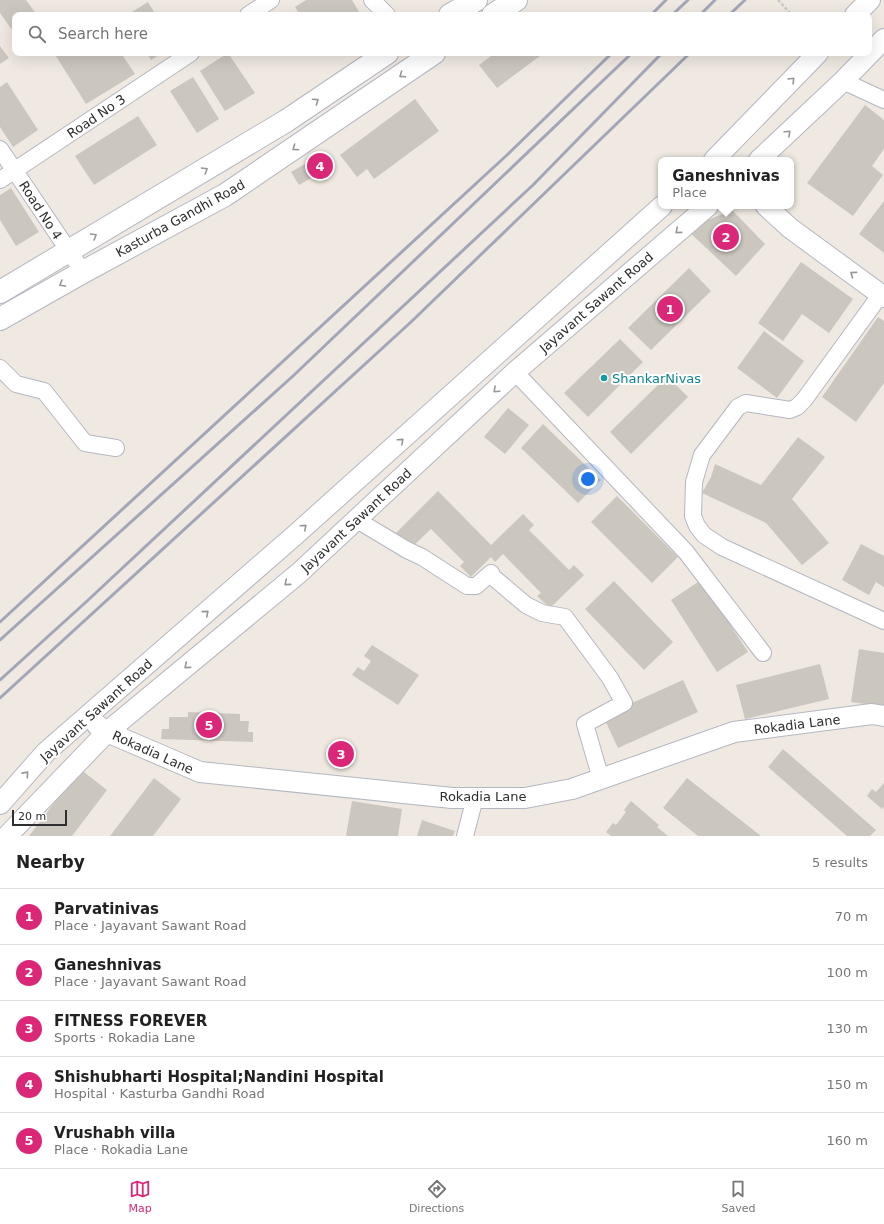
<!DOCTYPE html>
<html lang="en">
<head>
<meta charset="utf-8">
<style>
	:root { --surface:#fff; --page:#f6f6f6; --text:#222; --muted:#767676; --line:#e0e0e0; --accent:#db2777 }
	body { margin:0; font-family:"DejaVu Sans",sans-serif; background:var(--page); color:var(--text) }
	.scale { position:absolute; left:12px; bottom:10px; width:55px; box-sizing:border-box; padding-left:4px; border:2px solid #2e2e2e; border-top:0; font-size:11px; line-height:14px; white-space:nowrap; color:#2e2e2e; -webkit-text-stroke:3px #fff; paint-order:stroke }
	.you { position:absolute; left:588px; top:479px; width:14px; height:14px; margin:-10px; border:3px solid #fff; border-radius:50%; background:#1a73e8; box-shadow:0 0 0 6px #1a73e833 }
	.badge { display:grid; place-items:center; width:26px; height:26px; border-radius:50%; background:var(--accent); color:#fff; font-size:13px; font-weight:700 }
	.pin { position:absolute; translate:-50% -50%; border:2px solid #fff; box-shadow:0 1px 4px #0006 }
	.popup { position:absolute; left:658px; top:157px; width:136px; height:52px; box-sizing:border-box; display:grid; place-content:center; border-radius:8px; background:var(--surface); filter:drop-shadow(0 1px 3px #0005); font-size:13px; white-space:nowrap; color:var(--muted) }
	.popup b { font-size:15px; color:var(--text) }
	.popup::after { content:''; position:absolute; left:50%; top:100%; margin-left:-8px; border:8px solid transparent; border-top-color:var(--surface) }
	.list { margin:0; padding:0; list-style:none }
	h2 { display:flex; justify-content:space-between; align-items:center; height:52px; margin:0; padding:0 16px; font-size:17px }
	h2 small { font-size:13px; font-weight:400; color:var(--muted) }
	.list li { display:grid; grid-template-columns:26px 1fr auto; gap:12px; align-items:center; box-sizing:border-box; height:56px; padding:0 16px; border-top:1px solid var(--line) }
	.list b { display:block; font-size:15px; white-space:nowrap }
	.list p { margin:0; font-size:13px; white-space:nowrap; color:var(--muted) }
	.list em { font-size:13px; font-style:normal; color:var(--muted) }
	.icon { flex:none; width:22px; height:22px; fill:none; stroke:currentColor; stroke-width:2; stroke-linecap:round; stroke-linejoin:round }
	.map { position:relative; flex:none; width:884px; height:836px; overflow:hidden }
	.search { position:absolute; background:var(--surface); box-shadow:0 4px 16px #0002; left:12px; right:12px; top:12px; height:44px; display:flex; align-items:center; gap:10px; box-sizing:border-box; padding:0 14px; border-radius:8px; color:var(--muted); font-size:15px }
	.sheet { height:332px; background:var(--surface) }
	nav { display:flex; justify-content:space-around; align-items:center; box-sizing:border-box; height:56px; border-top:1px solid var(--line); background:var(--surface); font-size:11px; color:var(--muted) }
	nav a { display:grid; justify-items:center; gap:2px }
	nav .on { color:var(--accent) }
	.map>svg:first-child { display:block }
	.building { fill:#cbc7bf }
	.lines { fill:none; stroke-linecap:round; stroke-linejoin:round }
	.minor-casing { stroke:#b4b7c1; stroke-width:18 }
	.tertiary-casing { stroke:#b4b7c1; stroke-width:22 }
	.secondary-casing { stroke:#b4b7c1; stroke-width:24 }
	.path { stroke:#c9c9c9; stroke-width:2.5; stroke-dasharray:3 2; stroke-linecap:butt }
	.minor { stroke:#fff; stroke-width:16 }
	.tertiary { stroke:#fff; stroke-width:20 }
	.secondary { stroke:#fff; stroke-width:22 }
	.rail { stroke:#a3a6b8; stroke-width:3 }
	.oneway { stroke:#969696 }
	.culture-dot { fill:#0f9aa8; stroke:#fff; stroke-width:1.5 }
	.labels { text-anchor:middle; stroke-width:4; stroke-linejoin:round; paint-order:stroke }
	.street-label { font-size:13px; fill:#2e2e2e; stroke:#fff }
	.culture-label { font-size:13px; fill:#0d838f; stroke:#fff; text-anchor:start }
</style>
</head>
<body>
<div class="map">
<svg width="884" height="836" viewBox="0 0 884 836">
	<rect width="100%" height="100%" fill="#efe9e1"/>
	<path class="building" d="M0 0H26L37 15H15V34L0 13Z
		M306 0H352L361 15H300L295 7Z
		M148 2 156 15H127Z
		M0 46 9 58 0 64Z
		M54 53H121L135 74 86 104Z
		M147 53H162L151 60Z
		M228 53 255 93 225 111 200 71Z
		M495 53H544L497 88 479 65Z
		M193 77 219 119 197 133 170 91Z
		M7 82 38 130 13 147 0 127V87Z
		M415 99 439 131 374 179 367 169 357 177 340 155Z
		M865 105 884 120V149L872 166 883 175 853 216 807 183Z
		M138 116 157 145 94 185 75 156Z
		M326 152 334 165 299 185 291 172Z
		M11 188 39 232 16 246 0 220V195Z
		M884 201V253L859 234Z
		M732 210 765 244 736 276 686 229Z
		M801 262 853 299 829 333 802 314 783 341 758 323Z
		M689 268 711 291 651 350 628 328Z
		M878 317 884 321V383L856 422 822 397Z
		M764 331 804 361 777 398 737 368Z
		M620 339 643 362 588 417 564 393Z
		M667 376 688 397 631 454 610 432Z
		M508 408 529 425 505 454 484 437Z
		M543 424 601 480 578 503 521 448Z
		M798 437 825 457 792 499 829 543 802 565 766 523 702 493 711 477 715 464 761 485Z
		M438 491 491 545 523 514 534 525 529 530 569 570 574 565 584 575 550 608 537 596 541 593 503 554 495 562 491 557 471 577 460 566 464 562 431 529 410 549 395 534Z
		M617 496 678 557 652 583 591 522Z
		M861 544 884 556V587L876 582 869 595 842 580Z
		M701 580 748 652 717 672 671 600Z
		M614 581 673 642 644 670 585 609Z
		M372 645 419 675 398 705 352 675 358 667 364 671 371 661 364 656Z
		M859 649 884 653V707L851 702Z
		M820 664 829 699 745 719 736 685Z
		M683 680 698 712 618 748 603 716Z
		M188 712 240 714V721H249L248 732H253V742L161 739 162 729H169V717H188Z
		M783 749 876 830 870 836H847L768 767Z
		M80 769 107 790 72 836H29Z
		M154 778 181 799 153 836H110Z
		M687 778 761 836H698L663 808Z
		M884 783V807L882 809 867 796 872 789 876 792Z
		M352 801 402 809 398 836H346Z
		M631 801 659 825 657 827 668 836H611L606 832 613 823 616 825 626 812 624 810Z
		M422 820 455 831 453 836H417Z"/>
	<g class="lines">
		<defs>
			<path id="minor" d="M372 0 387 15
				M248 15 271 0
				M843 81 884 100
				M0 149 83 272
				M0 180 191 53
				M881 294 804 400 797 407 790 410 746 403 738 407 702 455 694 482 693 516 697 526 704 535 722 547 884 621
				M0 368 16 384 44 391 85 443 116 448
				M515 372 686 552 763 653
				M357 520 407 550 422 557 467 586H476L491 573 493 577 526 605 542 613 565 617 610 678 624 703 585 724 601 779
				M465 836 475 798"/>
			<path id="tertiary" d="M855 15 870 0
				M714 160 818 53
				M759 160 843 81 884 39
				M766 206 790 228 884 297
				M97 725 107 732 200 772 452 798H525L572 789 734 732 872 714 884 716
				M0 804 46 752 294 536 662 206
				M7 836 107 732 299 573 515 372 708 206"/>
			<path id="secondary" d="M450 15 476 0
				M493 15 516 0
				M0 292 286 121 387 53
				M0 319 83 272 225 195 434 53"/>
		</defs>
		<use href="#minor" class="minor-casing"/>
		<use href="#tertiary" class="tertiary-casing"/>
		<use href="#secondary" class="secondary-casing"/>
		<path class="path" d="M778 0 792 15"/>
		<use href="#minor" class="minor"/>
		<use href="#tertiary" class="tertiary"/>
		<use href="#secondary" class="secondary"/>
		<path class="rail" d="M651 15 666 0
			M672 15 688 0
			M700 15 715 0
			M729 15 745 0
			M0 622 507 155 612 53
			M0 640 293 376 632 53
			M0 680 86 602 533 185 662 53
			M0 698 411 322 690 53"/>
	</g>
	<defs><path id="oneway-chevron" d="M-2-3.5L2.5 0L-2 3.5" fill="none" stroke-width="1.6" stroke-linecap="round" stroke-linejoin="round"/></defs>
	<g class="oneway">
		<use href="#oneway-chevron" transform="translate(402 75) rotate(146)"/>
		<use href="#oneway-chevron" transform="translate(792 80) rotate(-46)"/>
		<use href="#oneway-chevron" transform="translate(316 101) rotate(-34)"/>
		<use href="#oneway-chevron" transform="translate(788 133) rotate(-43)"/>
		<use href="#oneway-chevron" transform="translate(295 148) rotate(146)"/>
		<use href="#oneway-chevron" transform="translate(205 170) rotate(-31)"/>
		<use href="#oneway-chevron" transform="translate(678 231) rotate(139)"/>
		<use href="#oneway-chevron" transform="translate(94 236) rotate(-31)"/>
		<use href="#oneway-chevron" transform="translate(853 274) rotate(-144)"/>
		<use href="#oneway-chevron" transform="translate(62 284) rotate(150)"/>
		<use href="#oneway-chevron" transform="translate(496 390) rotate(137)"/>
		<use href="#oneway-chevron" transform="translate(401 441) rotate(-42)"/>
		<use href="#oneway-chevron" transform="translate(304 527) rotate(-42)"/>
		<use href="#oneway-chevron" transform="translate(287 583) rotate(140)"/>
		<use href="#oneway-chevron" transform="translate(206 613) rotate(-41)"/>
		<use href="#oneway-chevron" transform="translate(187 666) rotate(140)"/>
		<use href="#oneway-chevron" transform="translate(26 774) rotate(-48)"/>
	</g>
	<circle class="culture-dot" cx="604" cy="378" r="4"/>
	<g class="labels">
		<g class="street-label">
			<text transform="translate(96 116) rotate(-34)" y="5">Road No 3</text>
			<text transform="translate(41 210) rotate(57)" y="5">Road No 4</text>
			<text transform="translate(180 218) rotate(-29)" y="5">Kasturba Gandhi Road</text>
			<text transform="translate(596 302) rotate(-41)" y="5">Jayavant Sawant Road</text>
			<text transform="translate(356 520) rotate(-43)" y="5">Jayavant Sawant Road</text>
			<text transform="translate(96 710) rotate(-42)" y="5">Jayavant Sawant Road</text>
			<text transform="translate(797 724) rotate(-7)" y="5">Rokadia Lane</text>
			<text transform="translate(153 752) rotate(24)" y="5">Rokadia Lane</text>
			<text x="483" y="801">Rokadia Lane</text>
		</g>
		<g class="culture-label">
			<text x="612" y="383">ShankarNivas</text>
		</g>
	</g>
</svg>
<div class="scale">20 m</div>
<div class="you"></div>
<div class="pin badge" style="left:670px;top:309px">1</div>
<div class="pin badge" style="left:726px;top:237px">2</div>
<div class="popup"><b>Ganeshnivas</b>Place</div>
<div class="pin badge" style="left:341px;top:754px">3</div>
<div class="pin badge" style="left:320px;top:166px">4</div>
<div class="pin badge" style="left:209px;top:725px">5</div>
<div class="search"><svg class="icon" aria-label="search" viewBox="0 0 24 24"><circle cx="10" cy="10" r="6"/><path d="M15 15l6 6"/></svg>Search here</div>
</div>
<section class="sheet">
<h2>Nearby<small>5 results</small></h2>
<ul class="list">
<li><span class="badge">1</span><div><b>Parvatinivas</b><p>Place · Jayavant Sawant Road</p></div><em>70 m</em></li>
<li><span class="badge">2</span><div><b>Ganeshnivas</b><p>Place · Jayavant Sawant Road</p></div><em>100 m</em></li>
<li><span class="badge">3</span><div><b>FITNESS FOREVER</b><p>Sports · Rokadia Lane</p></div><em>130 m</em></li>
<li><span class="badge">4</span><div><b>Shishubharti Hospital;Nandini Hospital</b><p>Hospital · Kasturba Gandhi Road</p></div><em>150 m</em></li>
<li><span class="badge">5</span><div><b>Vrushabh villa</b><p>Place · Rokadia Lane</p></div><em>160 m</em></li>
</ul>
</section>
<nav>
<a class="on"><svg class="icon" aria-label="map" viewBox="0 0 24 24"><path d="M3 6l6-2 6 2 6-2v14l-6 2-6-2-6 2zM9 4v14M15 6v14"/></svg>Map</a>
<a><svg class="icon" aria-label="directions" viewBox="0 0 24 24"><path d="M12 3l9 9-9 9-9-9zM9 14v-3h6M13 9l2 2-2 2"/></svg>Directions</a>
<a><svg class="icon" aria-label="saved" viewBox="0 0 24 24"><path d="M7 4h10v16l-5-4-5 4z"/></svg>Saved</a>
</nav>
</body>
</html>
